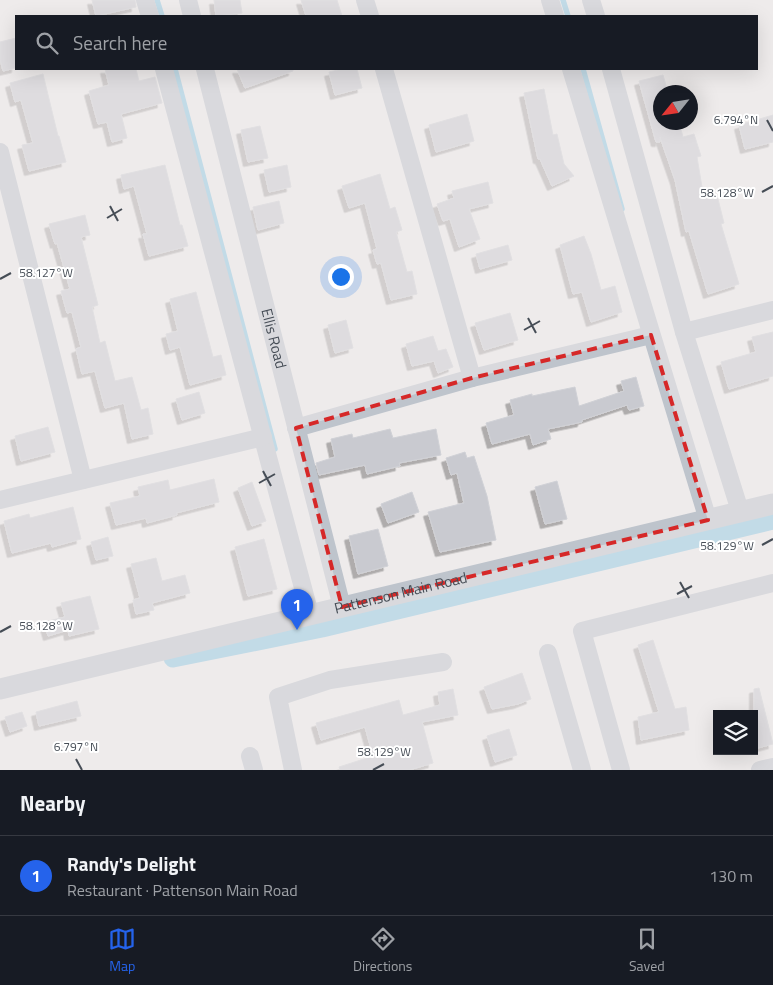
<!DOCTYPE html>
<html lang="en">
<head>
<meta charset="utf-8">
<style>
	:root { --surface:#171b24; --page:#242831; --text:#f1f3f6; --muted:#9ea1a6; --line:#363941; --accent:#2563eb }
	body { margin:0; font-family:"Titillium Web",sans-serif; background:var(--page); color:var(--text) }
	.controls { position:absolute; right:15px; bottom:15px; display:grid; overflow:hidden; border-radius:0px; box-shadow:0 5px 20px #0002 }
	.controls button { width:45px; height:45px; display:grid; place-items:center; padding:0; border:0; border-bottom:1px solid var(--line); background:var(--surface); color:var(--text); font:25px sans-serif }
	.compass { position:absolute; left:653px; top:85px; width:45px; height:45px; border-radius:50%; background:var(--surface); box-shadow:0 5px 20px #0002; rotate:240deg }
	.you { position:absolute; left:340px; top:276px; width:18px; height:18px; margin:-12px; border:4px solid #fff; border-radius:50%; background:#1a73e8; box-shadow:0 0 0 8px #1a73e833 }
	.badge { display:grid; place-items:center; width:32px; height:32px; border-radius:50%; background:var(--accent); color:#fff; font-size:16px; font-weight:700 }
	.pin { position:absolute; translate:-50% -41px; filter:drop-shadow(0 1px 2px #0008) }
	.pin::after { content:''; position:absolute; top:26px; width:18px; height:15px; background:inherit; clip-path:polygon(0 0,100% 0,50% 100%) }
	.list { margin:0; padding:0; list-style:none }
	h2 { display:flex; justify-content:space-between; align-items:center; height:65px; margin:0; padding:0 20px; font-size:21px }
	h2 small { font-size:16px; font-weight:400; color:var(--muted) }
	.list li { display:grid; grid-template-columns:32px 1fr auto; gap:15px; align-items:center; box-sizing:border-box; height:80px; padding:0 20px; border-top:1px solid var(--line) }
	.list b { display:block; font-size:19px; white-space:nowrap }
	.list p { margin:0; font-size:16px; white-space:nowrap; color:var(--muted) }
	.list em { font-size:16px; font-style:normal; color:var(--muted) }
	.icon { flex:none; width:28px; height:28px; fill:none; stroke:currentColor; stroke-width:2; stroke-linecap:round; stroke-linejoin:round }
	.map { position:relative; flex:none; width:773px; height:770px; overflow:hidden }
	.search { position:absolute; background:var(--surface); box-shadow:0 5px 20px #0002; left:15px; right:15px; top:15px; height:55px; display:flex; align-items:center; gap:12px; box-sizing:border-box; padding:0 18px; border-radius:0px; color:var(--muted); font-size:19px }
	.sheet { height:145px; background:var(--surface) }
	nav { display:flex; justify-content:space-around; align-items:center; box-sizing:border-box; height:70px; border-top:1px solid var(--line); background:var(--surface); font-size:14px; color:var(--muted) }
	nav a { display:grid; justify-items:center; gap:2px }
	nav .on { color:var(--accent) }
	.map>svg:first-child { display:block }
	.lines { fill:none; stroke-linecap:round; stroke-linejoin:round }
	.stream { stroke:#8dc7e2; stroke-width:5.5 }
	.canal { stroke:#8dc7e2; stroke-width:19 }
	.building { fill:#c9cad0; stroke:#d0d1d6; filter:url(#shadow) }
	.minor { stroke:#bec4cc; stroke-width:18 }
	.tertiary { stroke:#bec4cc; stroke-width:21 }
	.marked { fill:none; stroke:#d62828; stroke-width:4; stroke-dasharray:10 6; stroke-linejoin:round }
	.ticks { fill:none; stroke:#464d56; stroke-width:2 }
	.labels { text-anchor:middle; stroke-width:4; stroke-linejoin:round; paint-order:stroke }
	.street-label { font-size:15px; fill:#464d56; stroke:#fff }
	.ticks-label { font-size:12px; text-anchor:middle; fill:#464d56; stroke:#fff; stroke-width:4; stroke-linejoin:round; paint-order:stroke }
</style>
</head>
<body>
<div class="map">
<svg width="773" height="770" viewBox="0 0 773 770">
	<defs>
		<filter id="shadow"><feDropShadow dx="-4.5" dy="4.5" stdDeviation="0" flood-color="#0004"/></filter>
	</defs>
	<rect width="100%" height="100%" fill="#eeebeb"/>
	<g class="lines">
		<path class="stream" d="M157 0 162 16
			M563 0 568 16
			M175 69 275 449
			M583 69 622 209
			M712 523 715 534
			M319 617 322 628"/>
		<path class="canal" d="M173 658 322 628 773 520"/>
	</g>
	<path class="building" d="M92 0H135L136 7 96 16Z
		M214 0H240L242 13 216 16Z
		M301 0H337L342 16H306Z
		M16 38V68L3 71 0 59V42Z
		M105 69H136L139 81 155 77 162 103 121 114 127 138 112 142 107 122 98 124 89 91 109 85Z
		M237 69H293V71L245 88Z
		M342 69H357L362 88 335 95 329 72Z
		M43 74 58 136H59L66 162 29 171 22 145 33 143 21 100 15 102 10 83Z
		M663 75 668 92H660V122H679L683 137 694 134 701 156 697 157 704 199 717 195 724 223 721 224 739 284 708 294 689 231 686 232 675 180 660 137V142H656L639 81Z
		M544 89 553 135 557 134 564 164 574 176 552 186 540 159H538L524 93Z
		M467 114 474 141 436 152 429 125Z
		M773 115V142L745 149 739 125Z
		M260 126 268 158 248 162 241 130Z
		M165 165 180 225H182L188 246 149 256 143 234H147L134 186 124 189 121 175Z
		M287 165 291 187 269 192 264 170Z
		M380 174 390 209 395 207 402 230 396 232 407 272 412 271 417 294 391 300 381 263 377 264 373 250 377 249 365 203 349 208 342 186Z
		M488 182 493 203 469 209 480 239 459 247 450 219 443 221 437 204 454 198 452 191Z
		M279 201 284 223 258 230 253 207Z
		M85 215 90 235 81 237 98 305 92 307 100 343 105 341 115 381 132 377 141 410 148 408 153 434 132 439 124 403 105 408 95 371 82 374 76 349 81 347 72 312 67 313 61 291 70 289 57 243 55 244 49 224Z
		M584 236 591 254 601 290 615 286 622 312 591 322 582 292 573 294 560 245Z
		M508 245 512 260 480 269 476 254Z
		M196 292 213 357 221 355 226 375 190 385 180 347 170 350 166 334 178 331 170 299Z
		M510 313 518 340 484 350 475 323Z
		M346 320 353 348 335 353 328 325Z
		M773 332V376L729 389 721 362 756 352 752 337Z
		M433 336 438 351 446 349 453 367 438 373 434 361 412 366 406 344Z
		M636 377 644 406 629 410 627 405 582 420V422L548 429 551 439 533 445 530 434 492 444 486 423 514 415 510 400 532 394V396L575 387 579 406 624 391 621 381Z
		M199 392 205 413 182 420 176 399Z
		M48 427 55 452 21 461 15 436Z
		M390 429 393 438 436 429 441 455 399 463 400 466 367 474 365 465 319 475 316 463 335 457 331 439 352 434 353 438Z
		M465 452 467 458 474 456 487 496 496 540 440 552 428 512 464 503 457 473 451 475 446 458Z
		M214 479 219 502 176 513 177 515 147 523 146 518 116 525 110 503 140 496 138 487 168 480 170 490Z
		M557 481 567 519 545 524 535 487Z
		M252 482 266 521 252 526 238 488Z
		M412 492 419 512 388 523 381 504Z
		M73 507 81 539 52 547 51 543 12 553 4 521 29 514 30 518Z
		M378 529 388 566 358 574 349 536Z
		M108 537 113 556 96 560 91 542Z
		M264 539 277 589 248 596 235 547Z
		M156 558 162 581 185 575 190 593 152 603 154 610 136 614 133 600 140 598 131 564Z
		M90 596 99 629 69 636 68 630 48 636 44 622 65 617 61 603Z
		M653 640 675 709 686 707 689 730 641 740 638 717 659 712 638 645Z
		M522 673 531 699 518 704 492 709 484 687Z
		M759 688 773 744 754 749V689Z
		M453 689 458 715 422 722 433 763 409 770H340L339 767 373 756 365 727 321 740 316 723 399 700 403 715 440 705 438 692Z
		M77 701 81 716 39 726 36 712Z
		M22 712 27 726 10 732 5 717Z
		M509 729 517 755 495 762 487 736Z"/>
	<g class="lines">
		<g class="minor">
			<path d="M145 0 150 16"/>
			<path d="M188 0 192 16"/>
			<path d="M365 0 370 16"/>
			<path d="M550 0 555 16"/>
			<path d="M591 0 596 16"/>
			<path d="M164 69 310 614"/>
			<path id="s1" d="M205 69 342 607"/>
			<path d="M384 69 472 378"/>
			<path d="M571 69 708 520"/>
			<path d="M611 69 684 332 740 511"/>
			<path d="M0 152 83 480"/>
			<path d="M684 332 773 310"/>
			<path d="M296 428 472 378 651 335"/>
			<path d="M0 500 263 437"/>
			<path d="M548 653 582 770"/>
			<path d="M250 756 254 770"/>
			<path d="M293 770 278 697 330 680 443 662"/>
			<path d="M621 770 582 631 773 583"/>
			<path d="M760 770 773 767"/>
		</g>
		<path class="tertiary" id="s2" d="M0 689 773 504"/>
	</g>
	<path d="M0 0H773V770H0ZM651 335 708 520 342 607 296 428 472 378Z" fill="#eeebeb" fill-opacity=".55" fill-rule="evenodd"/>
	<path class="marked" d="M651 335 708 520 342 607 296 428 472 378Z"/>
	<path class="ticks" d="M767 120 773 131M762 192 773 186M110 206 118 221M107 218 122 209M0 279 11 273M528 318 536 333M524 330 540 321M263 471 271 486M259 483 275 474M762 545 773 539M680 582 689 598M677 594 692 586M0 632 11 626M76 759 82 770M373 770 384 764"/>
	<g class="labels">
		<g class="street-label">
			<text dy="5" stroke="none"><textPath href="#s1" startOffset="278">Ellis Road</textPath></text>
			<text dy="5" stroke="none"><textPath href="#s2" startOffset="412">Pattenson Main Road</textPath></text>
		</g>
	</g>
	<g class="ticks-label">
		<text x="736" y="124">6.794°N</text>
		<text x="727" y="197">58.128°W</text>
		<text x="46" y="277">58.127°W</text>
		<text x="727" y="550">58.129°W</text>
		<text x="46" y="630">58.128°W</text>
		<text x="76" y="751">6.797°N</text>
		<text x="384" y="756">58.129°W</text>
	</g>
</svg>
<div class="controls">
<button><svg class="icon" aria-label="layers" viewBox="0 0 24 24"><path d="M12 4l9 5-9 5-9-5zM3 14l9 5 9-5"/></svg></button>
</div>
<svg class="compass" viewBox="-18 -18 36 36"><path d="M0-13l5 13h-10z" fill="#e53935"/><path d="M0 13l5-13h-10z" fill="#9ea1a6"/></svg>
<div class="you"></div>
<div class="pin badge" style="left:297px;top:630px">1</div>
<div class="search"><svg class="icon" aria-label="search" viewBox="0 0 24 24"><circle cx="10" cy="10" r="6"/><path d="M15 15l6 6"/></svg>Search here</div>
</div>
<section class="sheet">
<h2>Nearby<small></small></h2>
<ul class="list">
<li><span class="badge">1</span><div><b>Randy's Delight</b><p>Restaurant · Pattenson Main Road</p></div><em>130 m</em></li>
</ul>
</section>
<nav>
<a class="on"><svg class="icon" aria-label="map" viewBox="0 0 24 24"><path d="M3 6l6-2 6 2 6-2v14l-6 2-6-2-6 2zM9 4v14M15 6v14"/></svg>Map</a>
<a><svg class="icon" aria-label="directions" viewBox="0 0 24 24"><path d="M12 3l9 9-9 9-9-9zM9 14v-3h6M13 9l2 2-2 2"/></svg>Directions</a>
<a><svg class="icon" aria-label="saved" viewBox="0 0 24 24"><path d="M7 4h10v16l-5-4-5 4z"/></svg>Saved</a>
</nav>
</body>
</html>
